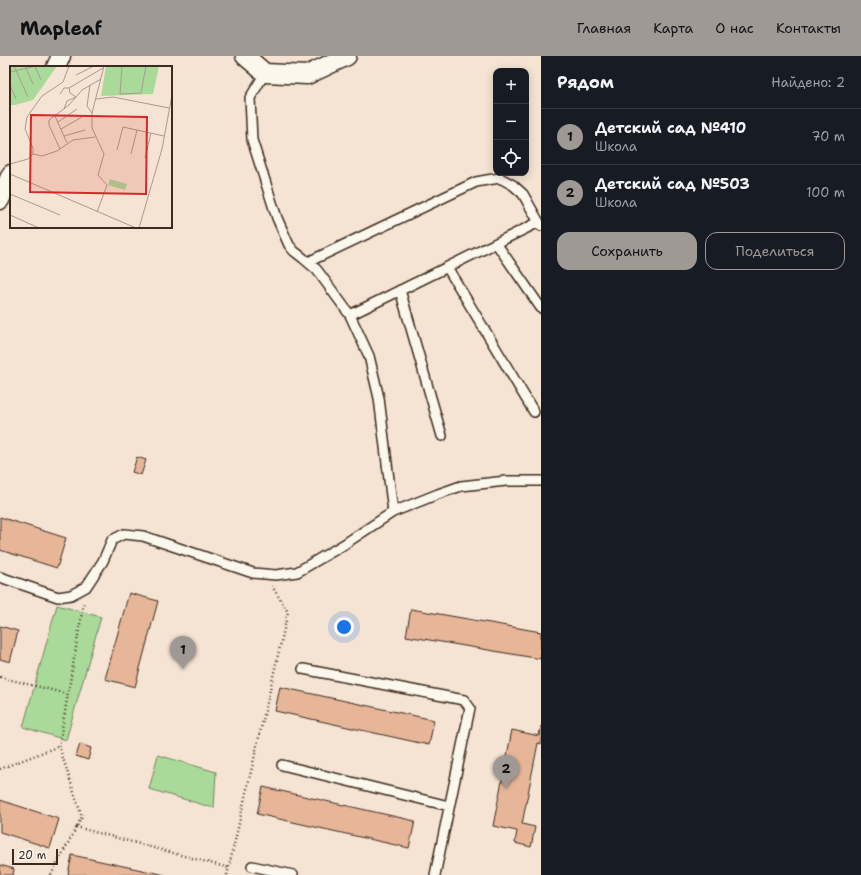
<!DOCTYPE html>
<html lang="ru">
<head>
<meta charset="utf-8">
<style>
	:root { --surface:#171b24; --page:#20242c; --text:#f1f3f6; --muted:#9ea1a6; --line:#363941; --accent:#9f9995 }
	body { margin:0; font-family:"Shantell Sans",sans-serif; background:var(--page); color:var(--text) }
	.controls { position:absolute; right:12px; top:12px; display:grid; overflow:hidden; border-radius:8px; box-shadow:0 2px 10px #0003 }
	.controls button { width:36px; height:36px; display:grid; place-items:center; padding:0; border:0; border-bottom:1px solid var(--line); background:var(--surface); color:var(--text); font:20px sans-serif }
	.scale { position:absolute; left:12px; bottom:10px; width:46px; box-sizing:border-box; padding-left:4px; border:2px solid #3b2a1e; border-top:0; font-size:11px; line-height:14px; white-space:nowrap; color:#3b2a1e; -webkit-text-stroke:3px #fbf7ec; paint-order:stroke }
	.you { position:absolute; left:344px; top:571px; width:14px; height:14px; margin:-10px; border:3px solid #fff; border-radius:50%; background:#1a73e8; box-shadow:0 0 0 6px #1a73e833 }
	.badge { display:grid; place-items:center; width:26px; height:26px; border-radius:50%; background:var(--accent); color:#111; font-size:13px; font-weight:700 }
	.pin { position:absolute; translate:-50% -33px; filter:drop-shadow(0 1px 2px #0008) }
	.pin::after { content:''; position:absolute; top:21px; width:14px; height:12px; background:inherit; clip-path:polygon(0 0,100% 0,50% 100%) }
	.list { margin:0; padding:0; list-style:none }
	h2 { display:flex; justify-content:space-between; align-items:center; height:52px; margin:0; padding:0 16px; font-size:17px }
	h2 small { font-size:13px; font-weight:400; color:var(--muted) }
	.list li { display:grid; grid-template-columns:26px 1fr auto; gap:12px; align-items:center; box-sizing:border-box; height:56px; padding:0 16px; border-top:1px solid var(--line) }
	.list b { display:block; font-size:15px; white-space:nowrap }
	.list p { margin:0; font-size:13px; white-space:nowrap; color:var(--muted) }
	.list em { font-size:13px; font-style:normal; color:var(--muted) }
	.actions { display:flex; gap:8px; padding:12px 16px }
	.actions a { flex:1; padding:9px 0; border:1px solid var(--accent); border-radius:12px; text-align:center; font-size:14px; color:var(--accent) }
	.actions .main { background:var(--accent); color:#111 }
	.icon { flex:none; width:22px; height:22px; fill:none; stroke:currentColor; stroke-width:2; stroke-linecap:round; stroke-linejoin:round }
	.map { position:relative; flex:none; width:541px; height:819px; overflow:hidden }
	header { display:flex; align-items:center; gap:24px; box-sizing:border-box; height:56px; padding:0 20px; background:var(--accent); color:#111 }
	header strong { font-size:19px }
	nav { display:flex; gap:22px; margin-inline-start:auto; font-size:14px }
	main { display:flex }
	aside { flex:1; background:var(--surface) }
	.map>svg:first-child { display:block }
	.green { fill:#aada9a; stroke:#72825c }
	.building { fill:#e7b699; stroke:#3b2a1e }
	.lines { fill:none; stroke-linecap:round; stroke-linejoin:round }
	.lane-casing { stroke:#3b2a1e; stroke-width:12 }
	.street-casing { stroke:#3b2a1e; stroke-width:21 }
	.path { stroke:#3b2a1e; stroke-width:2.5; stroke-dasharray:1 3; stroke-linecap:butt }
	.lane { stroke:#fbf7ec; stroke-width:9 }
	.street { stroke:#fbf7ec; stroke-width:18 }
	.inset-road { fill:none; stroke:#ab9a8b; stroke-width:1 }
	.view { fill:#d62828; fill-opacity:0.15; stroke:#d62828; stroke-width:2 }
	.inset-edge { fill:none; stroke:#3b2a1e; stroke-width:2 }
</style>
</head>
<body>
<header>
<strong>Mapleaf</strong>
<nav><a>Главная</a><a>Карта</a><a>О нас</a><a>Контакты</a></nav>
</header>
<main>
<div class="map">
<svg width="541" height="819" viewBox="0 0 541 819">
	<rect width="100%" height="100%" fill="#f5e4d3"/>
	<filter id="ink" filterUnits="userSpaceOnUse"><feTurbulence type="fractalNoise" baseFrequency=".025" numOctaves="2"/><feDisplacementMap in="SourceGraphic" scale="8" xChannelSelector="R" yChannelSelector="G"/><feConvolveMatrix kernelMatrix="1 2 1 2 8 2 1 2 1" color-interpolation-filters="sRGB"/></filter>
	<g filter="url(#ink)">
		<path class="green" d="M57 549 101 561 66 684 23 671Z
			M158 699 216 716 214 752 149 733Z"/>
		<path class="building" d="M137 401 146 404 141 419 132 416Z
			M0 461 66 482 57 512 0 494Z
			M129 537 158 545 135 631 105 623Z
			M411 553 541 576V603L406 580Z
			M0 570 18 575 10 606 0 603Z
			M280 631 434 664 429 689 275 655Z
			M541 670V688L538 687 522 768 535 771 531 791 515 787 517 775 493 770 512 674 539 680Z
			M80 688 91 692 88 704 76 700Z
			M263 731 415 765 409 792 257 758Z
			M0 744 59 763 50 792 0 776Z
			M72 799 165 819H68Z
			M0 809 14 813 13 819H0Z"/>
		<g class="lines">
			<defs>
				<path id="lane" d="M265 17 250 42 252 84 277 162 289 189 294 195 303 202 317 214 350 259 369 300 379 342 393 456
					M496 187 541 252
					M308 206 476 126 487 124 500 122 513 129 523 138 541 170
					M447 211 534 356
					M400 234 442 380
					M350 259 539 166
					M0 521 58 541 71 539 86 531 103 505 112 484 124 478 143 480 253 517 276 519 297 516 343 489 393 456 438 438 461 430 506 425H541
					M303 613 464 644 470 652 435 819
					M282 709 449 750
					M252 810 293 819"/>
				<path id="street" d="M245 0 265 17 307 19 347 0
					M56 11 61 0
					M0 144 11 118"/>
			</defs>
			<use href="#lane" class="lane-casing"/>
			<use href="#street" class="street-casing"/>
			<path class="path" d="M0 621 67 638
				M0 713 59 690
				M76 771 229 812
				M51 819 82 761 59 690 84 545
				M227 819 288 556 272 530"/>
			<use href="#lane" class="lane"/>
			<use href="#street" class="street"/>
		</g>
	</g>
	<g transform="translate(10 10)">
		<rect width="162" height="162" fill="#f5e4d3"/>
		<path d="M0 0H47L23 34 5 39H0ZM96 0H149L143 28 91 30ZM100 113 117 118 115 124 98 119Z" fill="#aada9a"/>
		<path class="inset-road" d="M4 0 18 31M15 0 23 18M25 0 31 14M112 0 110 28 131 27 136 0M0 6 26 0M66 9 84 0M0 19 6 33M80 19 77 40 82 47M50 28 54 22H59M86 33 103 31 159 42M54 43 57 35 66 31 60 27 59 22 93 2M45 50 57 77M48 56 67 43M51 63 72 51M54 70 75 64M50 83 39 59V54L59 39 72 24 91 13M107 84 113 61 154 70M23 88 32 90 47 85 63 74 85 71M121 88 127 64M135 92 141 67M0 98 18 93 23 88V82L15 63 17 51 32 30 53 16 59 0M0 108 126 162M0 128 50 149M87 146 97 119 88 109 94 88 82 62V47L94 0M0 149 29 162M129 162 152 83 162 29"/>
		<path class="view" d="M21 49 137 51 136 128 20 126Z"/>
		<rect width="162" height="162" class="inset-edge"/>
	</g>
</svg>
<div class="controls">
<button>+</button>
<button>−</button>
<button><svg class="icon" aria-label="locate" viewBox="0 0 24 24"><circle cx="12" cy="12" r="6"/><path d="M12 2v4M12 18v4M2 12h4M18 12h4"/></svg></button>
</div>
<div class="scale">20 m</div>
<div class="you"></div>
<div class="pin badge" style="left:183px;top:613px">1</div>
<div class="pin badge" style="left:506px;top:732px">2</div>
</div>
<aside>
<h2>Рядом<small>Найдено: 2</small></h2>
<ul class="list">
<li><span class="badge">1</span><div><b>Детский сад №410</b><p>Школа</p></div><em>70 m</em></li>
<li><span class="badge">2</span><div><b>Детский сад №503</b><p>Школа</p></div><em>100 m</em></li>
</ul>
<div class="actions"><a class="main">Сохранить</a><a>Поделиться</a></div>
</aside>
</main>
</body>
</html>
